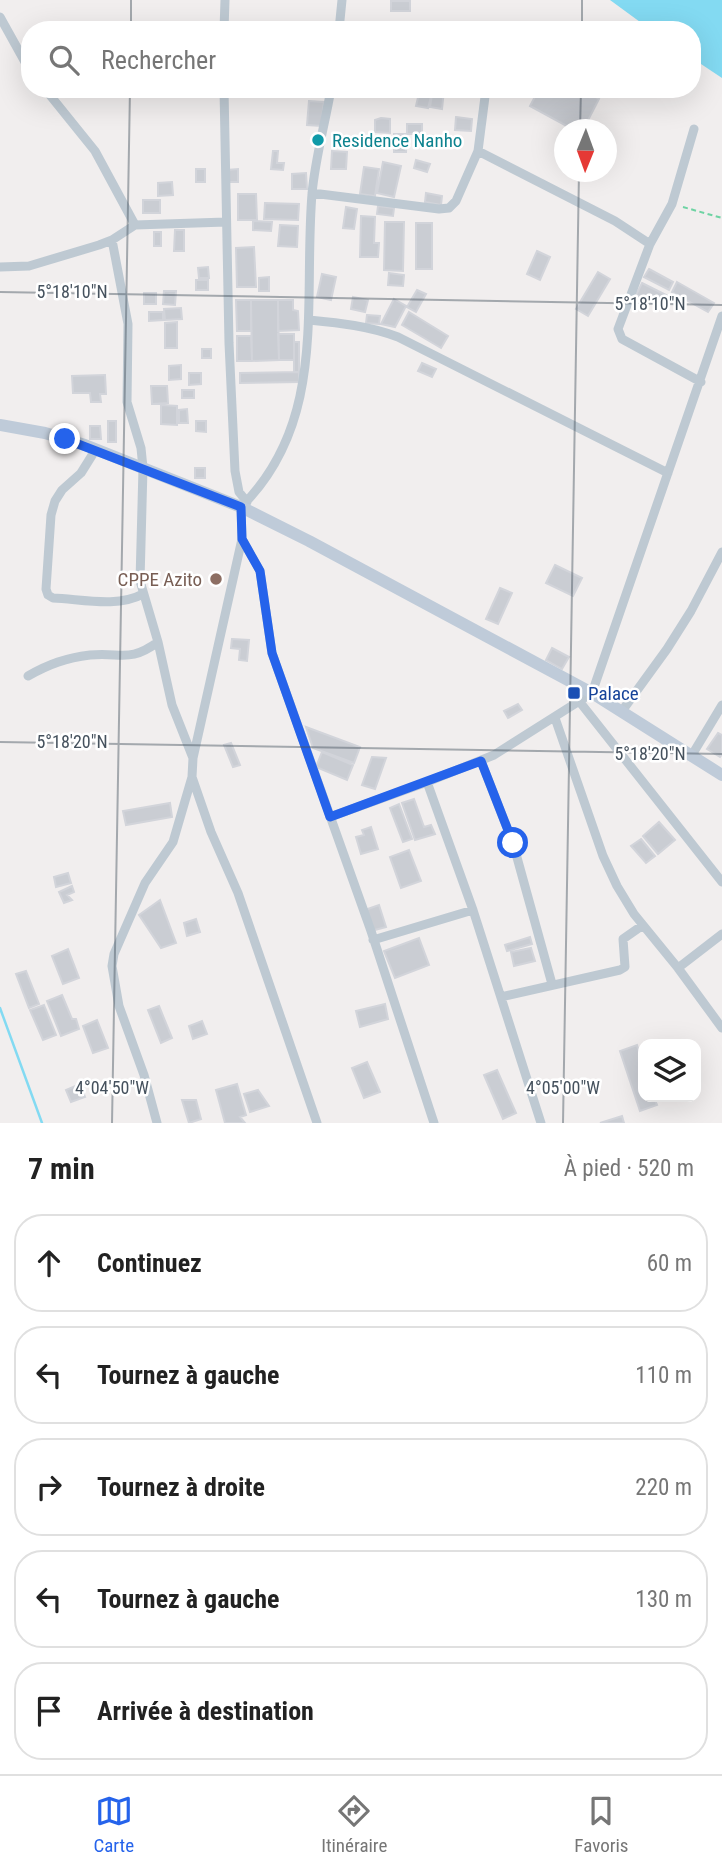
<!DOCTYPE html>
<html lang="fr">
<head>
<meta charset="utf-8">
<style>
	:root { --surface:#fff; --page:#f2f2f2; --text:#222; --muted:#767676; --line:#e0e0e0; --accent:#2563eb }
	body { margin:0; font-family:"Roboto Condensed",sans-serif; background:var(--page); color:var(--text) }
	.controls { position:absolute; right:21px; bottom:21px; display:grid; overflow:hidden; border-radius:14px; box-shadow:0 7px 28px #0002 }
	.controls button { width:63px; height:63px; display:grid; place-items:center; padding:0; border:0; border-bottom:2px solid var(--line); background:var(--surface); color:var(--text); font:35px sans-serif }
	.compass { position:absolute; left:554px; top:119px; width:63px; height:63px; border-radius:50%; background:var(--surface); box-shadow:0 7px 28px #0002; rotate:181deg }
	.stop { position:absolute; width:21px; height:21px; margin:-16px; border:5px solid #2563eb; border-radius:50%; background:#fff }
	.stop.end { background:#2563eb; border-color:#fff; box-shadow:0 2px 7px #0008 }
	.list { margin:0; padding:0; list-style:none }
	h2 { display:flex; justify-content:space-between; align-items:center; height:91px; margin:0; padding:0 28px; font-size:30px }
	h2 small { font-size:23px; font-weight:400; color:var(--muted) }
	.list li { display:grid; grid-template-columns:46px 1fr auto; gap:21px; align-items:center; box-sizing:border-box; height:98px; margin:0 14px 14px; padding:0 14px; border:2px solid var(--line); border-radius:28px }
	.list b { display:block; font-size:26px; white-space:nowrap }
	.list em { font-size:23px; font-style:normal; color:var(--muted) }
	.icon { flex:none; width:38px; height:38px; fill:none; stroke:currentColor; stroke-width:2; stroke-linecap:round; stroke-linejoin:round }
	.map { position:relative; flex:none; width:722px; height:1123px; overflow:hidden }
	.search { position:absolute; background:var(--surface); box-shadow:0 7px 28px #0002; left:21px; right:21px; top:21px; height:77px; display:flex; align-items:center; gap:18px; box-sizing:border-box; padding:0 24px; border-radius:28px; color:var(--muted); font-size:26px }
	.sheet { height:651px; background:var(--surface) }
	nav { display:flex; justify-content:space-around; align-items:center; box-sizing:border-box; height:98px; border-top:2px solid var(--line); background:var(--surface); font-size:19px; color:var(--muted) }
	nav a { display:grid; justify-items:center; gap:4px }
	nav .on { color:var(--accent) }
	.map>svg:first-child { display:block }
	.water { fill:#83daf2 }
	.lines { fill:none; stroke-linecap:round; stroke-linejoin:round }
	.stream { stroke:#83daf2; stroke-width:2.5 }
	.building { fill:#cacdd3; stroke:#d2d4da; stroke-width:2 }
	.path { stroke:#6ed3a3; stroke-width:2; stroke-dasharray:5 3.5; stroke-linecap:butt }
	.street { stroke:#bec9d2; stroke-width:9 }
	.secondary { stroke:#bfcbd9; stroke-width:12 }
	.route { stroke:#2563eb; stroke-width:9 }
	.ticks { fill:none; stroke:#45515d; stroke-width:2; stroke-opacity:0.45 }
	.culture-dot { fill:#0f9aa8; stroke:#fff; stroke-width:2.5 }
	.education-dot { fill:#8d6e63; stroke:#fff; stroke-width:2.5 }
	.transit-dot { fill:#1a4fb4; stroke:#fff; stroke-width:2.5 }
	.labels { text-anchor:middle; stroke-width:5; stroke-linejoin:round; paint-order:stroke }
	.culture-label { font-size:19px; fill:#0d838f; stroke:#fff; text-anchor:start }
	.education-label { font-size:19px; fill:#785e54; stroke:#fff; text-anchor:end }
	.transit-label { font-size:19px; fill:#164399; stroke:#fff; text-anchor:start }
	.ticks-label { font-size:18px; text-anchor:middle; fill:#45515d; stroke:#fff; stroke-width:5; stroke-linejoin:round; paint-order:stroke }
</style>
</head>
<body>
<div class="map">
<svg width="722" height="1123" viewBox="0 0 722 1123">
	<rect width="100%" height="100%" fill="#f1eeee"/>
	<path class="water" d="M610 0H722V78L692 58V30H651Z"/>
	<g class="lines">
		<path class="stream" d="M0 1008 42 1123"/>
	</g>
	<path class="building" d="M391 1H410V11H391Z
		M420 89H433L428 108 416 106Z
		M433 89 444 90 442 109 430 107Z
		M539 89H582L599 99 583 130H574L530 106Z
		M309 101 324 102 321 126 307 125Z
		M456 117 472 119 471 131 455 130Z
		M381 118 390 119V133L375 132V120Z
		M407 124H422V134H407Z
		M394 134H407L406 152H394Z
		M273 151H278L277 163H284L283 170 271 169Z
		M332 151 347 152 346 169H331Z
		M416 160 430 164 427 172 414 168Z
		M383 162 401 166 394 197 377 193Z
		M364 167 379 169 375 196 360 194Z
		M196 169H205V182H196Z
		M238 169V182H227V170Z
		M306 173 307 189H292V174Z
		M172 182 173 195 158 196V183Z
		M426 193 442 196 441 205 425 202Z
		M238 194H256L257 220H238Z
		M143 200H160V213H143Z
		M265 203 299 204 298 220 264 219Z
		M378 206 394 208 393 216 377 214Z
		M346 207 357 209 354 229 343 228Z
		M361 216 375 217 374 243H379L378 257H360Z
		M253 221 272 222 271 231 253 230Z
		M385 222H404L403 271 384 270Z
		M416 223H432V269H416Z
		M280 225 298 226 297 247 278 246Z
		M175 230H184V251H174Z
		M154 232H161V246H154Z
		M254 247 256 287H237L236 248Z
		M537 251 550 257 540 280 527 274Z
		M208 267 209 278H199L198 268Z
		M649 269 673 282 669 290 644 277Z
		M598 272 610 279 588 316 576 309Z
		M389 273 404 275 403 286 388 285Z
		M322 274 336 277 331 300 317 297Z
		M269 277V291H259V278Z
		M196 280H208V290H196Z
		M677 282 714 303 708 312 672 292Z
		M642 283 668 296 662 308 636 295Z
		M417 290 426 294 416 312 407 307Z
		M164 291H176L175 305 163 304Z
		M144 293H156V304H144Z
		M353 297 368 300 365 312 351 309Z
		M394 299 406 306 395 327 381 324Z
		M236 300H251V331H237Z
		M251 300H278L279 360 252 361Z
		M278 300H293V310L298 311 299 330 278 331Z
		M181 308 182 319 165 320 164 309Z
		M149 312H163V320L149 321Z
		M409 312 448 336 441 348 402 325Z
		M367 315 380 316 379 324 366 323Z
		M177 322V348H165V323Z
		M278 334H294V360H279Z
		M237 336H251L252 361H237Z
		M294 342H299V372H294Z
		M202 349H211V358H202Z
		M422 363 436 369 432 377 418 371Z
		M181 365V379L169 380V366Z
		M299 372V382L240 383V373Z
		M189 373H201V384L189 385Z
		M105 375 106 394H100L101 402H91L90 393H73L72 376Z
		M151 386H167L168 403 152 404Z
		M182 390H194V398H182Z
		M161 405 177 406V425L161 424Z
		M187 409 188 423H179V410Z
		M108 421H116V442H108Z
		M196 421H206V432L196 431Z
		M90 426H100L101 439H90Z
		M195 468H205V478H195Z
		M555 565 582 578 573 596 546 583Z
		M500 588 512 593 498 624 486 619Z
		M232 639 249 640 247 661 239 660 240 649 231 648Z
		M552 648 569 657 562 669 546 660Z
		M518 704 522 710 508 718 504 711Z
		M306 727 360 747 354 763 313 748Z
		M718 733 722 735V754L720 757 707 749Z
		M231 743 240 765 233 767 224 745Z
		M322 752 353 765 347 780 316 767Z
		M372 757 386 758 375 789 362 785Z
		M414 799 424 827 431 825 435 834 415 840 402 803Z
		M170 803 172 817 126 825 123 811Z
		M399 804 412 839 403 842 390 808Z
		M659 822 675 840 658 854 643 836Z
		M371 827 378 849 361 854 356 837 364 835 362 830Z
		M641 839 655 856 646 863 631 846Z
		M409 850 421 881 401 888 390 857Z
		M68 873 71 883 56 887 54 877Z
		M72 886 74 892 67 895 72 900 64 903 59 892Z
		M160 900 176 943 161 948 139 915Z
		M379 905 386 927 371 931 365 910Z
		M196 919 200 932 187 936 184 923Z
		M530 937 532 944 507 951 505 945Z
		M419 938 429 965 395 978 384 951Z
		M531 948 535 961 514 966 511 952Z
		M68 949 79 978 63 984 52 956Z
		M26 971 39 1004 29 1008 16 974Z
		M62 995 72 1019H76L79 1029 61 1036 47 1001Z
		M385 1004 388 1019 360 1027 356 1011Z
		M44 1005 56 1035 43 1040 30 1010Z
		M159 1006 172 1038 161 1043 148 1010Z
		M97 1020 108 1048 93 1053 83 1026Z
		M202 1021 207 1034 193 1039 189 1026Z
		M637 1045 643 1065V1097H654L657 1105 640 1111 620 1051Z
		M367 1062 380 1092 364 1098 352 1068Z
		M497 1070 516 1113 503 1119 484 1075Z
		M80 1084 85 1097 71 1102 66 1090Z
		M237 1084 246 1115 240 1117 245 1123H225L216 1090Z
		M258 1090 269 1106 250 1112 244 1094Z
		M182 1100H196L201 1119 189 1123Z
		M622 1116 624 1123H600Z"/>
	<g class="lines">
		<path class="path" d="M683 207 722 218"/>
		<path class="street" d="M0 17 30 71
			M224 30 225 0
			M339 30 342 0
			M493 30V26
			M45 89 95 151 135 225
			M224 89 229 343 235 471 239 492 247 502
			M694 129 672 204 650 244 618 329 622 339 701 382
			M478 151 615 221 650 244
			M312 193 439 209 449 208 456 201 478 151 486 89
			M112 240 128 324 127 402 141 448 143 468 140 581 158 642 172 705 193 758
			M0 267 29 266 99 245 112 240 135 225 226 222
			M309 320C340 323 369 326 398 337L668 473
			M96 449 81 473 62 490 55 501 51 515 46 589 48 595 53 598C81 599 117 608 143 594
			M242 539 260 571 272 653 371 931 434 1123
			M28 676C49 664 66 658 90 655 122 652 129 663 158 642
			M579 701 722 882
			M622 711 667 649 691 611 722 552
			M555 718 603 856 617 886 634 914 678 968 722 1028
			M692 755 722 705
			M481 761 513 843 552 984
			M192 777 211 832 238 893 317 1123
			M427 782 494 755 592 693 722 316
			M330 817 427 782 473 910 541 1123
			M373 940 473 910
			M678 968 722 934
			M501 997 620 970 625 967 623 939 643 925
			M157 1123 144 1075 119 1006 112 966 114 954 145 883 173 842 192 777 193 758 242 539 241 507C328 421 303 304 312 194 315 159 325 124 331 89"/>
		<path class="secondary" d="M0 425 45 433 85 445 241 507 309 541 592 693 722 775"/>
	</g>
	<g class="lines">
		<path class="route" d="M65 439 241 507 242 539 260 571 272 653 330 817 481 761 513 843"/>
	</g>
	<path class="ticks" d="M131 30V0M582 30V0M580 130 581 89M0 292 722 305M0 742 722 754M112 1123 130 89M563 1123 579 172"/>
	<circle class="culture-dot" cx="318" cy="140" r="7"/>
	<circle class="education-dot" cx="216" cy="579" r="7"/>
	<rect class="transit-dot" x="567" y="686" width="14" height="14" rx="3.5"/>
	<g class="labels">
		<g class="culture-label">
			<text x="332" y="147">Residence Nanho</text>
		</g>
		<g class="education-label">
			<text x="202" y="586">CPPE Azito</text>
		</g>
		<g class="transit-label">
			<text x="588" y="700">Palace</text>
		</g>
	</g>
	<g class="ticks-label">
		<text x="72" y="298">5°18'10"N</text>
		<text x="650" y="310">5°18'10"N</text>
		<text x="72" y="748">5°18'20"N</text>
		<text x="650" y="760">5°18'20"N</text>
		<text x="112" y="1094">4°04'50"W</text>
		<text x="563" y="1094">4°05'00"W</text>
	</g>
</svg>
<div class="controls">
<button><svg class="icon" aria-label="layers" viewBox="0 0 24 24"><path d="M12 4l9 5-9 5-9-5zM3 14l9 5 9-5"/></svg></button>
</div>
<svg class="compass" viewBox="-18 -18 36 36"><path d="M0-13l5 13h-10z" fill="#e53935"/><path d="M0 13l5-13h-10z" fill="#767676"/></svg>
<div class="stop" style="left:513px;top:843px"></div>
<div class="stop end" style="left:65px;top:439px"></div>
<div class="search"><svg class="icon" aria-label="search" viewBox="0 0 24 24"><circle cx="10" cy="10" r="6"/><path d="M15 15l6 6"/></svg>Rechercher</div>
</div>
<section class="sheet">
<h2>7 min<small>À pied · 520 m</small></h2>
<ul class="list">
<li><svg class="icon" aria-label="ahead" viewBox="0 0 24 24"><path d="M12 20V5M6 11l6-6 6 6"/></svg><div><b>Continuez</b></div><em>60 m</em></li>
<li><svg class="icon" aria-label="left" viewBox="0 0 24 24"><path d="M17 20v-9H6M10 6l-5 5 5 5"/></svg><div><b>Tournez à gauche</b></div><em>110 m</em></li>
<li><svg class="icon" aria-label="right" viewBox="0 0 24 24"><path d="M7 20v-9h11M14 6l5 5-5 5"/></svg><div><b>Tournez à droite</b></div><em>220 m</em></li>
<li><svg class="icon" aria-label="left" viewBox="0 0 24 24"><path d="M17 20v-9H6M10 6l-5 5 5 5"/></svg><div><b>Tournez à gauche</b></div><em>130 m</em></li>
<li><svg class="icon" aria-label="arrive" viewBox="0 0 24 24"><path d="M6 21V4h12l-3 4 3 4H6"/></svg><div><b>Arrivée à destination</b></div></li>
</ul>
</section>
<nav>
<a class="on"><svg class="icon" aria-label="map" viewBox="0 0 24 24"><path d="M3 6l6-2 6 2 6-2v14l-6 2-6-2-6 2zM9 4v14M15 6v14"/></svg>Carte</a>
<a><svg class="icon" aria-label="directions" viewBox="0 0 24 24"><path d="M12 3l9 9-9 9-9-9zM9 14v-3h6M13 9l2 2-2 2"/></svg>Itinéraire</a>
<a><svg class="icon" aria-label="saved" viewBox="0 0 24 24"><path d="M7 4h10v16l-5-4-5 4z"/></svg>Favoris</a>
</nav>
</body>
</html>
